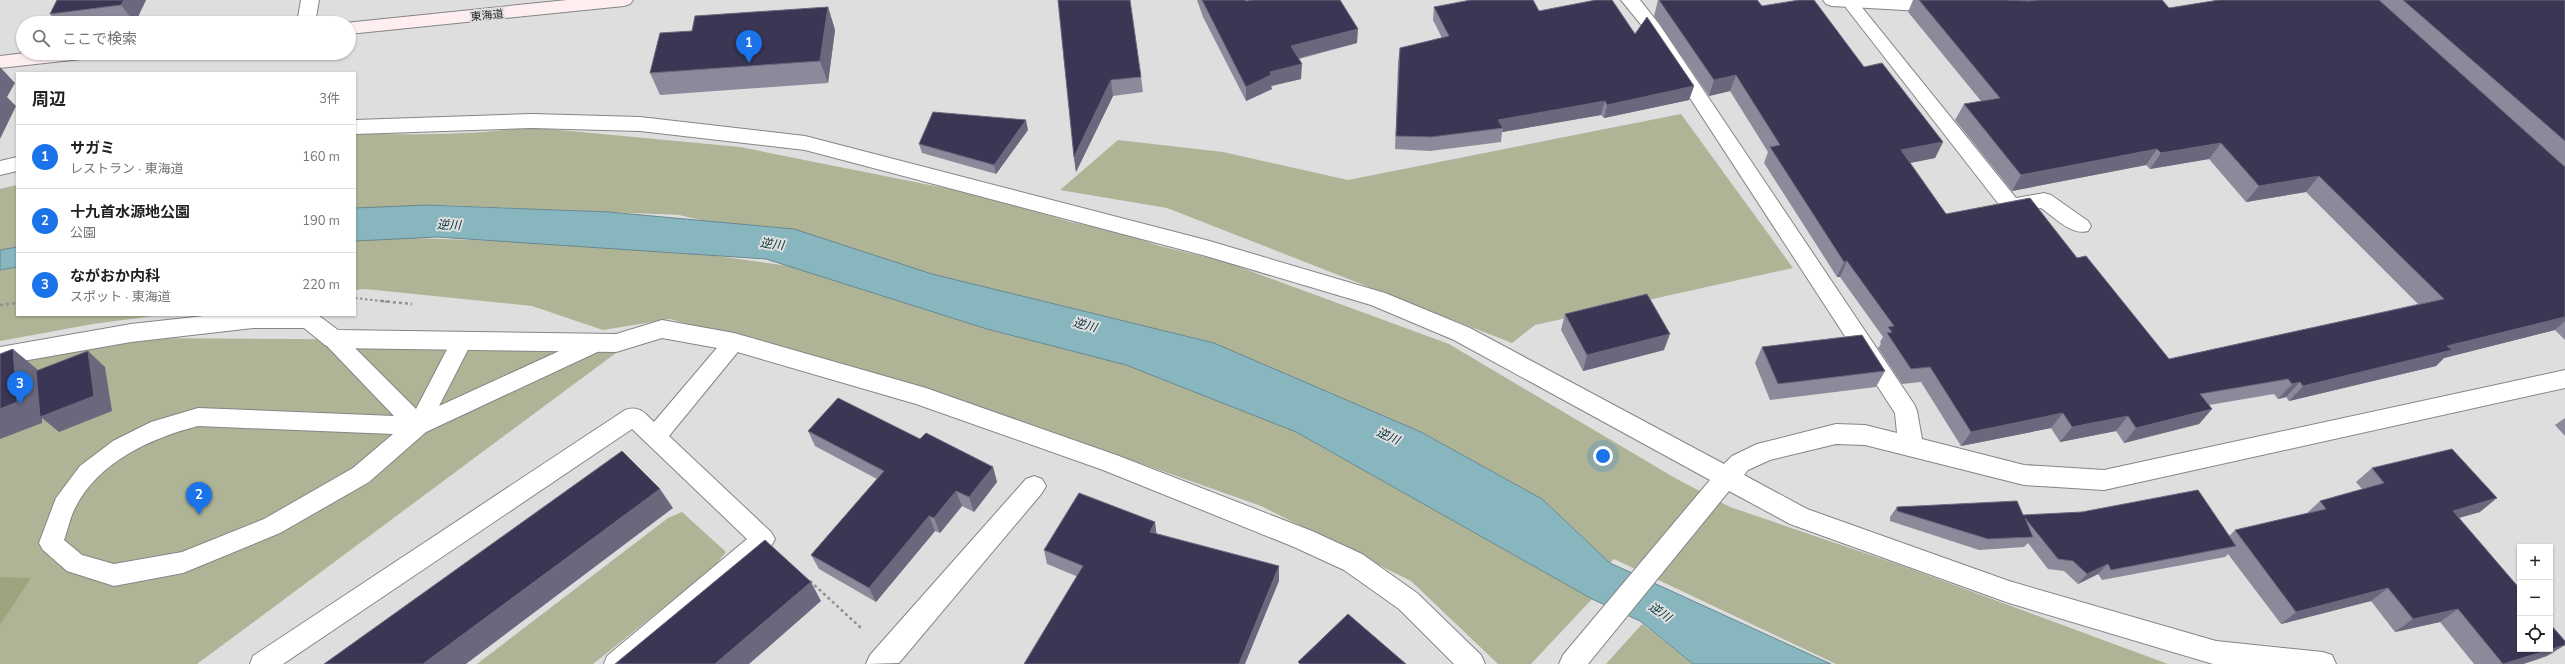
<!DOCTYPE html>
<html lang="ja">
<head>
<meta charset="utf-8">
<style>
	:root { --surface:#fff; --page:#f6f6f6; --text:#202124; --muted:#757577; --line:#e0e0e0; --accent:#1a73e8 }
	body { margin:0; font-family:"Nunito Sans","Noto Sans JP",sans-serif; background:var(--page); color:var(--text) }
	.controls { position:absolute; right:12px; bottom:12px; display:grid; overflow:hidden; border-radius:0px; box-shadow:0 1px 3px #0004 }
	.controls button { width:36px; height:36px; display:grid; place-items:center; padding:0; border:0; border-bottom:1px solid var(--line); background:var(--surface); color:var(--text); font:20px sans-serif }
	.you { position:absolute; left:1603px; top:456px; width:14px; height:14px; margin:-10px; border:3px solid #fff; border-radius:50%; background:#1a73e8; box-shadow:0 0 0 6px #1a73e833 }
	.badge { display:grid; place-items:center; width:26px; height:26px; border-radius:50%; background:var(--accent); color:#fff; font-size:13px; font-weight:700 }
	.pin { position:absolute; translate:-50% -33px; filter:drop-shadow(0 1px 2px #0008) }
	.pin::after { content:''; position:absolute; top:21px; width:14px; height:12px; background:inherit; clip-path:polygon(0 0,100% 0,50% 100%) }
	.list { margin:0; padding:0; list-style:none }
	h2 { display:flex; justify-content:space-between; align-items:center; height:52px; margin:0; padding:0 16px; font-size:17px }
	h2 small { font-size:13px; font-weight:400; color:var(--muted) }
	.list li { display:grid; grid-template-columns:26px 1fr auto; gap:12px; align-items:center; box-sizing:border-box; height:64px; padding:0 16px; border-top:1px solid var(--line) }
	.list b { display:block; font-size:15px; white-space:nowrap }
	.list p { margin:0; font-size:13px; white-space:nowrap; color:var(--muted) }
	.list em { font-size:13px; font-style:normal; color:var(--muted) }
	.icon { flex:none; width:22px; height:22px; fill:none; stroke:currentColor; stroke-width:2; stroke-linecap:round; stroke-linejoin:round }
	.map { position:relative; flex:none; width:2565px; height:664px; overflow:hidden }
	.search { position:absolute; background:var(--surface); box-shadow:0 1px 3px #0004; left:16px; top:16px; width:340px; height:44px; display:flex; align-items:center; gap:10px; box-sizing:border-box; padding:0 14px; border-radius:22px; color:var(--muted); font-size:15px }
	.panel { position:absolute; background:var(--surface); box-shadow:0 1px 3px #0004; left:16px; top:72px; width:340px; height:244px; border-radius:0px }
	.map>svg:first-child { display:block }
	.green { fill:#b0b496 }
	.forest { fill:#9fa47f }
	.water { fill:#87b6bf; stroke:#68888f }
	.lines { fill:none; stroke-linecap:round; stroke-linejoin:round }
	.service-casing { stroke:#858587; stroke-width:2 }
	.minor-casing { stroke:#858587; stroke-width:2 }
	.secondary-casing { stroke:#858587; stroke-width:2 }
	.path-far1 { stroke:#909091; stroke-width:2; stroke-dasharray:2.5 2.5; stroke-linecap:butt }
	.path { stroke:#909091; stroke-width:2.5; stroke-dasharray:3 3; stroke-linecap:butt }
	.service { fill:#fff; fill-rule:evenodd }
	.minor { fill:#fff; fill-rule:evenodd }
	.secondary { fill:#feeef0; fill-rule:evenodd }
	.wall { fill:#8c8a9a }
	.shaded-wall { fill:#6b687e }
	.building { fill:#3a3654; stroke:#6b687e }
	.labels { text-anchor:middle; stroke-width:4; stroke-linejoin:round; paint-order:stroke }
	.street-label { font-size:11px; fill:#1e1e1f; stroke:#dededf }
	.water-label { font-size:12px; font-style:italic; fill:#023138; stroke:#dededf }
</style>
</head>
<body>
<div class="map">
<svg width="2565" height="664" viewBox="0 0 2565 664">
	<rect width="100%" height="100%" fill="#dededf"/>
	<path class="green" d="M1681 114 1793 268 1535 325 1512 343 1167 208 1060 190 1118 140 1223 152 1348 180Z
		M528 127 740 147 975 194 1071 222 1116 231 1160 246 1226 262 1449 344 1675 478 1730 507 1900 565 2168 664H1836L1614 559 1610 563 1542 499 1421 432 1214 343 932 274 679 215 443 205 355 211V134C413 134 471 136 528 127Z
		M17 185V247L0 250V189Z
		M411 238 503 241 710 255 789 266 987 329 1126 365 1296 432 1592 599 1531 664H1498L1411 581 1261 506 1086 444 888 381 670 319 603 330 532 306 365 289 355 290V241Z
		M17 267V315H161L93 324 0 341V270Z
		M131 338 462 340 628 344 197 664H0V365Z
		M682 512 726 552 713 568 593 664H477L668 518Z
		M1642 624 1693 664H1606Z"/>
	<path class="forest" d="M0 577 31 578 0 625Z"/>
	<path class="water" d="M427 205 609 212 794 229 932 274 1214 343 1421 432 1542 499 1610 563 1831 664H1693L1640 621 1592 599 1296 432 1126 365 987 329 766 259 437 237 355 241V208Z
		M17 247V267L0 270V250Z"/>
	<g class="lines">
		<defs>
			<path id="service" d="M1840 0H1856L2016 198 2044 193 2051 195 2088 221 2091 226 2088 231C2072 236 2054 217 2041 208L2011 213 2004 211Z
				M333 331 340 333 416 409 455 334 462 332 469 334 473 340 439 406 592 336 599 334 606 336 610 342 606 348 426 432 369 482 280 533 183 573 114 586 67 571 43 550 39 543 56 498 80 466 113 441 151 422 198 408 394 416 326 345 322 339 326 333ZM198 426 393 434 353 468 264 519 182 552 114 564 82 555 64 540C68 529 70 518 75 508 98 462 151 438 198 426Z
				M734 334 741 336 745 342 741 348 669 436 771 532 775 539 771 546 634 664H604L607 656 747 539 632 429 283 664H250L253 656 625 410C639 405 645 413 654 422L727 336Z"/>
			<path id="minor" d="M301 0H319L315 23H297Z
				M1621 0H1640L1659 24 1914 404 1917 411 1922 439 2024 465 2104 470 2565 370V388L2104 490 2024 485 1865 445 1836 444 1770 460 1748 470 1744 475 1807 509 2009 581 2216 641 2323 652 2332 655 2336 664H2213L2009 603 1790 524 1729 491 1588 664H1559L1563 655 1710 480 1454 340 1371 305 1206 256 805 150 640 131 532 128 355 134V120L532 114 640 117 805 136 1206 240 1385 293 1470 328 1724 464 1732 456 1757 444 1836 424 1865 425 1897 433 1895 413 1647 32Z
				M1823 0H1937L1946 2 1949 6 1946 10 1940 12 1832 6 1826 4Z
				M17 157V171L0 175V161Z
				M213 315H318L338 330 616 334 662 320 734 333 926 388 1119 456 1312 531 1362 554 1417 593 1481 655 1485 664H1454L1399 609 1344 570 1294 547 1103 470 916 404 734 351 662 338 616 352 333 348 325 345 304 328H253L131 342 0 365V347L131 324Z
				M1034 476 1042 479 1046 486 1042 493 899 663 866 664 870 655 1026 479Z"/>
			<path id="secondary" d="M567 0H633L630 4 624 6 349 34V23H345Z
				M25 53H90L88 57 81 59 0 68V56Z"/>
		</defs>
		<use href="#service" class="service-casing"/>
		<use href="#minor" class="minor-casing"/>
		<use href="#secondary" class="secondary-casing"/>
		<path class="path-far1" d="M355 298 390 302"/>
		<path class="path" d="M381 301 412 304
			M0 305 17 303
			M810 581 861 628"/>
		<use href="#service" class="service"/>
		<use href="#minor" class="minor"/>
		<use href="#secondary" class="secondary"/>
	</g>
	<path class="wall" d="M57 0H146L135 23H58L50 14Z
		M1058 0 1141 77 1143 92 1113 96 1076 172 1074 157Z
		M1197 0H1245L1246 1 1357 43 1299 59 1301 79 1271 86 1272 89 1246 101 1203 17Z
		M1658 0H1757L1762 6 1864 67 1943 142 1935 158 1910 163 1946 214 2077 258 2169 359 2418 304 2306 192 2246 202 2209 159 2150 169 2146 165 2012 191 1955 120 1964 104 1981 101 1908 12 1913 0H2162L2169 8 2219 0H2565V340L2555 330 2444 358 2436 366 2289 401 2286 397 2278 399 2274 394 2209 405 2212 409 2199 424 2124 443 2116 431 2060 442 2051 428 1961 446 1921 382 1902 384 1878 348 1881 344 1880 342 1883 337 1840 277H1837L1764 163 1768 152 1730 91 1709 96 1654 16Z
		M828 7 835 30 828 83 660 95 650 73 692 31Z
		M1434 7 1539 11 1635 34 1694 86 1689 100 1604 118 1601 115 1502 132 1501 142 1430 151 1395 149 1398 62 1400 48 1442 38 1433 20Z
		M1028 130 996 174 922 153 919 144Z
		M1565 314 1664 350 1583 371 1561 330Z
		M1762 347 1885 371 1876 387 1770 400 1755 363Z
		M2565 418V436L2555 425Z
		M808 431 920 439 993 467 997 482 974 512 962 506 940 533 935 531 876 602 819 569 811 555 877 479 815 446Z
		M2372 468 2480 512 2459 518 2547 656 2523 664H2474L2440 622 2395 632 2371 601 2281 624 2228 554 2225 557 2102 580 2098 574 2078 584 2064 571 2048 569 2028 543 2024 547 1979 550 1890 521V517L1897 507 2023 515 2229 536 2235 530 2307 513 2320 501 2362 489 2356 482Z
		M1157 534 1279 581 1076 576 1047 564 1044 550Z"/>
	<path class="shaded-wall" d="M124 0H146L135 23 121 5Z
		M828 7 835 30 828 83 820 61Z
		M1358 29 1357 43 1291 60V46Z
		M1302 64 1301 79 1271 86 1272 89 1246 101V87L1270 72Z
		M0 67 15 83 7 97 16 106 0 139Z
		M1736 75 1730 91 1709 96 1714 80Z
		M1111 80 1113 96 1076 172 1074 157Z
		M1694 86 1689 100 1604 118 1607 105Z
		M1605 101 1601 115 1502 132 1503 128 1498 120Z
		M1026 120 1028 130 996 174 994 165Z
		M1943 142 1935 158 1894 166 1901 150Z
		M2221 143 2209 159 2150 169 2161 153Z
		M2157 149 2146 165 2012 191 2021 175Z
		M2319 176 2306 192 2246 202 2259 186Z
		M1847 261 1840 277H1837L1844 262Z
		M2565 317V321L2555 330 2444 358 2436 366 2289 401 2303 386 2447 346Z
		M1670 334 1664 350 1583 371 1587 355Z
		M13 349 38 370 88 351 105 367 112 411 59 432 42 418V423L0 439V409Z
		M2300 382 2286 397 2278 399 2292 384Z
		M2212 409 2199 424 2124 443 2136 428Z
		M2063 413 2051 428 1961 446 1971 432Z
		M2128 416 2116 431 2060 442 2072 427Z
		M993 467 997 482 974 512 969 497Z
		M660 489 673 508 466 664H423Z
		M956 491 962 506 940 533 934 518Z
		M2497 498 2480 512 2436 524 2453 511Z
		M929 516 935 531 876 602 869 588Z
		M1155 522 1157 537 1150 532Z
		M2108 564 2098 574 2078 584 2087 574Z
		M1279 566V581L1245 664H1239Z
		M811 582 821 601 749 664H715Z
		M2388 588 2371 601 2281 624 2296 612Z
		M2458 609 2440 622 2395 632 2413 619Z
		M2565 645 2547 656 2523 664H2504Z"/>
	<path class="building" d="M57 0H124L121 5 50 14Z
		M1058 0H1130L1141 77 1111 80 1074 157Z
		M1202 0H1245L1246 1 1252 0H1340L1358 29 1291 46 1302 64 1270 72 1271 75 1246 87Z
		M1471 0H1533L1539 11 1596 0H1612L1635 34 1647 17 1694 86 1607 105 1605 101 1498 120 1503 128 1431 137 1396 136 1400 48 1449 36 1434 7Z
		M1659 0H1757L1762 6 1799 0H1814L1864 67 1882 63 1943 142 1901 150 1946 214 2030 198 2077 258 2086 256 2169 359 2444 299 2319 176 2259 186 2221 143 2161 153 2157 149 2021 175 1964 104 2000 98 1919 0H2005L2029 1 2039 0H2162L2169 8 2219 0H2379L2565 167V317L2447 346 2452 350 2303 386 2300 382 2292 384 2288 379 2200 394 2212 409 2136 428 2128 416 2072 427 2063 413 1971 432 1930 367 1911 369 1887 333 1892 332 1888 327 1894 326 1847 261 1844 262 1770 147 1780 145 1736 75 1714 80Z
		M2403 0H2565V141Z
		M828 7 820 61 650 73 660 33 692 31 695 16Z
		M933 112 1026 120 994 165 919 144Z
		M1647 294 1670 334 1587 355 1565 314Z
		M1862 335 1885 371 1778 384 1762 347Z
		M13 349 17 402 0 409V354Z
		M88 351 94 396 40 417 36 371Z
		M838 398 920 439 926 433 993 467 969 497 956 491 934 518 929 516 869 588 811 555 884 471 808 431Z
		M2452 449 2497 498 2453 511 2520 589V649H2550V624L2565 641V645L2503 664 2458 609 2413 619 2388 588 2296 612 2235 530 2326 509 2320 501 2384 483 2372 468Z
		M622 451 660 489 423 664H324Z
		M2198 490 2236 546 2111 570 2108 564 2087 574 2073 561 2058 559 2025 518 2033 537 1988 539 1897 511V507L2017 501 2023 515 2082 512Z
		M1079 493 1155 522 1150 532 1279 566 1239 664H1024L1083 566 1044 550Z
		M765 540 811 582 715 664H615Z
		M1348 614 1406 664H1300L1298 662Z"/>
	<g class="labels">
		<g class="street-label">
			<text transform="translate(487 15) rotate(-6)" y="4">東海道</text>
		</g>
		<g class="water-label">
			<text transform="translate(449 225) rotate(2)" y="4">逆川</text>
			<text transform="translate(772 244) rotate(7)" y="4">逆川</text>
			<text transform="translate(1085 325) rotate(15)" y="4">逆川</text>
			<text transform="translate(1388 436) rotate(24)" y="4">逆川</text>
			<text transform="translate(1660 612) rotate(34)" y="4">逆川</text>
		</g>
	</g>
</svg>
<div class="controls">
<button>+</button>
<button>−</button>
<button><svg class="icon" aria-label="locate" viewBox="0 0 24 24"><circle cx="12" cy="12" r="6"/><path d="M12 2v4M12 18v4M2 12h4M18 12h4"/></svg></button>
</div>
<div class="you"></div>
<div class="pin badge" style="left:749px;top:63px">1</div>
<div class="pin badge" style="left:199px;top:515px">2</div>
<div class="pin badge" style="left:20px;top:404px">3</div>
<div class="search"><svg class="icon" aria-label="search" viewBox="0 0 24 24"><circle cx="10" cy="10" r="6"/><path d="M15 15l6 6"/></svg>ここで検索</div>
<section class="panel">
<h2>周辺<small>3件</small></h2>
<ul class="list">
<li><span class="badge">1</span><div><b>サガミ</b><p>レストラン · 東海道</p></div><em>160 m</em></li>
<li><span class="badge">2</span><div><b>十九首水源地公園</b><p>公園</p></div><em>190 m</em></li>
<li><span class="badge">3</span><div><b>ながおか内科</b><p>スポット · 東海道</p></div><em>220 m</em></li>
</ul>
</section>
</div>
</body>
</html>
